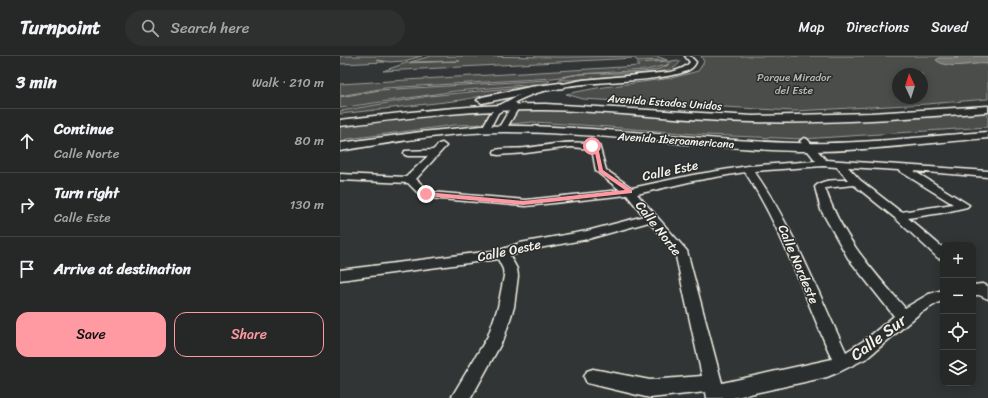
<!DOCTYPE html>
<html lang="en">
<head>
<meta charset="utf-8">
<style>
	:root { --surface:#262828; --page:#2e3030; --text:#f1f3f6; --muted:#a4a6a8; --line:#424445; --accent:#ff9aa2 }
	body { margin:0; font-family:Sriracha,sans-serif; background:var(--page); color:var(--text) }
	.controls { position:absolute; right:12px; bottom:12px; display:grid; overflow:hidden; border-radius:8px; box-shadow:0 2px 10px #0003 }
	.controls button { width:36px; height:36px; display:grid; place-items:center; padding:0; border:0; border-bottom:1px solid var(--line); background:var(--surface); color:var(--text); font:20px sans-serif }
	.compass { position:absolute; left:552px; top:12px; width:36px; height:36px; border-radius:50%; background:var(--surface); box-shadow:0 2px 10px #0003; rotate:356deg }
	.stop { position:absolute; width:12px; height:12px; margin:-9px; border:3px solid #ff9aa2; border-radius:50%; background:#fff }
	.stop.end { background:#ff9aa2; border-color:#fff; box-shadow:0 1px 4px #0008 }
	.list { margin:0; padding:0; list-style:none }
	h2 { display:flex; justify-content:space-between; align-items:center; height:52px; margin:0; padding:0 16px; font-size:17px }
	h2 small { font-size:13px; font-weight:400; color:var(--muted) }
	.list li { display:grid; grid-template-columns:26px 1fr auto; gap:12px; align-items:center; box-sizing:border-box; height:64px; padding:0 16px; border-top:1px solid var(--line) }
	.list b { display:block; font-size:15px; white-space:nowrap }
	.list p { margin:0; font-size:13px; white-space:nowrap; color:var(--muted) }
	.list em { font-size:13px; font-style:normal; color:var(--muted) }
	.actions { display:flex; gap:8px; padding:12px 16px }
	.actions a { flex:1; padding:9px 0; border:1px solid var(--accent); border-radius:12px; text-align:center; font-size:14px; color:var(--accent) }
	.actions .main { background:var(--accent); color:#111 }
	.icon { flex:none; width:22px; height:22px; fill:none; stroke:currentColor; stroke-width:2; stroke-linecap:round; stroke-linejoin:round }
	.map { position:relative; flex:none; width:648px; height:342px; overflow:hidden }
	header { display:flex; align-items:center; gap:24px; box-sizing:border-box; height:56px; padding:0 20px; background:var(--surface); border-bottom:1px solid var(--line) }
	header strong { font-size:19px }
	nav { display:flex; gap:22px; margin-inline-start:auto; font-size:14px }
	.search { width:280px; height:36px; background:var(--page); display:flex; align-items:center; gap:10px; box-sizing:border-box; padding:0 14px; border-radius:22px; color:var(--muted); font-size:15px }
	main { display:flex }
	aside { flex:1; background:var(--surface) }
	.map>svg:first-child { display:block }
	.green { fill:#4b4d4c; stroke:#a09f9a; fill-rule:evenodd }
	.water { fill:#727370; stroke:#a6a5a0 }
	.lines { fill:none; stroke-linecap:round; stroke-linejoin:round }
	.street-casing { stroke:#f4f1e8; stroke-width:3 }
	.secondary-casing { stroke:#f4f1e8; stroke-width:3 }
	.street { fill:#2a2d2e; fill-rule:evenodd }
	.secondary { fill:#2a2d2e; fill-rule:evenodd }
	.route { fill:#ff9aa2 }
	.labels { text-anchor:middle; stroke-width:3; stroke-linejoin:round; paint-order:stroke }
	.far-park-label { font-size:11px; fill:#b9b8b1; stroke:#2a2d2e }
	.far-street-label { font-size:11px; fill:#f4f1e8; stroke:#2a2d2e }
	.street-label { font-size:13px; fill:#f4f1e8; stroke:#2a2d2e }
	.near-street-label { font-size:16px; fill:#f4f1e8; stroke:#2a2d2e }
</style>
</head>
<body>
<header>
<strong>Turnpoint</strong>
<div class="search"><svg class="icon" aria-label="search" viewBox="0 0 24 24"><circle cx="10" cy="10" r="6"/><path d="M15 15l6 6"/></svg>Search here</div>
<nav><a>Map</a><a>Directions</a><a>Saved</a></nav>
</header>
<main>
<aside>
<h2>3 min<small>Walk · 210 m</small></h2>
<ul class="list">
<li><svg class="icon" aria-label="ahead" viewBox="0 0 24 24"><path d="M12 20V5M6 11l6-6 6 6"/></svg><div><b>Continue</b><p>Calle Norte</p></div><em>80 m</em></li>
<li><svg class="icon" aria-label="right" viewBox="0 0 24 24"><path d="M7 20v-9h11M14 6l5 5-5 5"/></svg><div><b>Turn right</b><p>Calle Este</p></div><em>130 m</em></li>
<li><svg class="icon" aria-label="arrive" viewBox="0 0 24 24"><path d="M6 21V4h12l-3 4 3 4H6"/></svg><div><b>Arrive at destination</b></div></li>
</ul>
<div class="actions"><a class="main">Save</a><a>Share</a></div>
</aside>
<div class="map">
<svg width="648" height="342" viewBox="0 0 648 342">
	<rect width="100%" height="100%" fill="#323535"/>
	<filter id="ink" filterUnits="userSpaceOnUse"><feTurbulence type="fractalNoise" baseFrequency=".025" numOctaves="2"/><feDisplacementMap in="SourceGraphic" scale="8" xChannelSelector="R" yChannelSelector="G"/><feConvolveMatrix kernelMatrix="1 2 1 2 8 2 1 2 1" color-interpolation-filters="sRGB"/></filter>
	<g filter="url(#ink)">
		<path class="green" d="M0 0H82L64 5 50 6 37 4 45 6 0 8Z
			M91 0 226 1 316 0 327 4 297 5 295 2 43 15 66 7 120 5 70 6Z
			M361 0H648V43L587 48 454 55 243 43 226 38 257 32 332 22 358 15 364 6ZM558 18H582V42H558Z
			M339 4 340 6C336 13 328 14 320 16L231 24H218C242 10 311 25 331 7V5Z
			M329 5 327 9 306 14 240 18 213 22 45 32 0 40V28L299 10 297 7Z
			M208 24 210 25 206 27 116 35 0 52V41L40 34Z
			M191 30 122 44 0 58V55L89 40Z
			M211 52 387 63 648 54V71L463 83 367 79 256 70 193 66 169 68 178 53Z
			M154 53 145 68 115 69 0 84V68Z"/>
		<path class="water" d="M614 0H648V8C632 6 609 15 596 4L599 2H618Z"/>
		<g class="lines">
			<defs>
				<path id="street" d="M345 0H350L356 6C353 15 341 17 333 19 281 30 223 21 175 46L179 51 165 75H159L158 73 171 51 170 49 158 57 148 76H142L141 74 150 58 158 50 177 40 198 33 243 24 331 16C338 14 346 12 350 6Z
					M464 82 467 83 486 104 648 115V121L574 115 629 149 627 151 601 157 568 162 603 192V203L598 202 555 162 514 129 485 132C501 180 532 214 565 252L589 238 603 234V244L580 257 527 302 499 316 487 321 392 342H367L366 336 310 342 247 327 244 321 247 315 253 313 310 324 362 320 335 196 309 166 248 183 183 195 170 200 177 213 178 220 174 251 164 282 131 342H111L148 280 158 251 164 220 163 213 158 203 0 224V214L160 194 180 187 247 175 304 160 287 139 186 150 88 142 81 140 68 127 0 124V118L66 121 88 100H68L65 99 64 97 65 95 93 94 99 88 102 87 106 90 76 123 90 136 186 144 280 134 256 115 252 93 231 91 186 97 158 99 155 98 154 96 155 94C165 92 176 93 186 92 211 89 234 83 259 89L266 114 292 132 353 119 408 110 476 105 460 85ZM483 110 497 111 508 124C498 124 481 123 475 131L481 154 508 202 554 260 525 284 506 296C477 235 454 172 414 115ZM508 111 558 114 613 148 561 156 520 124ZM405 116C443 174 464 240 492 303L382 327 347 195 297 138 353 125Z
					M642 228 648 230V243L639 239H633V229Z"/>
				<path id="secondary" d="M220 27 223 28 224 30 223 32 190 37 142 47 137 44 142 41 190 31Z
					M205 48 413 60 531 57 648 50V56C570 62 492 68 413 66 344 65 274 55 205 54 136 53 68 62 0 70V64C68 56 136 48 205 48Z
					M142 70C247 68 351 84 455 87 519 89 584 80 648 76V82C584 87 520 96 456 95 358 92 260 76 162 76 108 76 54 86 0 95V87L81 76Z"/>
			</defs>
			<use href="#street" class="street-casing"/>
			<use href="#secondary" class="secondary-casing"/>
			<use href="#street" class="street"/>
			<use href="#secondary" class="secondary"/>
		</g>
	</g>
	<path class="route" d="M252 88 258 91 263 114 292 134V137L183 149 86 140 83 138 86 136 183 145 285 134 259 116 254 92 250 90Z"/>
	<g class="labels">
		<g class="far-park-label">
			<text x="454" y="25">Parque Mirador<tspan x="454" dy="13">del Este</tspan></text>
		</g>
		<g class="far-street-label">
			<text transform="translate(325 46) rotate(4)" y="4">Avenida Estados Unidos</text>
			<text transform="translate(336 84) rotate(4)" y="4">Avenida Iberoamericana</text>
		</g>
		<g class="street-label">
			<text transform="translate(330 114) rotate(-12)" y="5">Calle Este</text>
			<text transform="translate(319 172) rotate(52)" y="5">Calle Norte</text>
			<text transform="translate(169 194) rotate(-12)" y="5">Calle Oeste</text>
			<text transform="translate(459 208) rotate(67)" y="5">Calle Nordeste</text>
		</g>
		<g class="near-street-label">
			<text transform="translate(538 281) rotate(-37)" y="6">Calle Sur</text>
		</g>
	</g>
</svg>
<div class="controls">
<button>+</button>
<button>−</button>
<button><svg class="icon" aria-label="locate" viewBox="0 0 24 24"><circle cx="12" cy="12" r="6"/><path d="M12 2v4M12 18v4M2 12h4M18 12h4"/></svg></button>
<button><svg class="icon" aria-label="layers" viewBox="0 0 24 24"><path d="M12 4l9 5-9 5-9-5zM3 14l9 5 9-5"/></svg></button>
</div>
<svg class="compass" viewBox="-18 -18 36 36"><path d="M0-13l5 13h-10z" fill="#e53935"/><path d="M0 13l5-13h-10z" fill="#a4a6a8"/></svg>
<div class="stop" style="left:252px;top:90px"></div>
<div class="stop end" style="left:86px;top:138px"></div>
</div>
</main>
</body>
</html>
